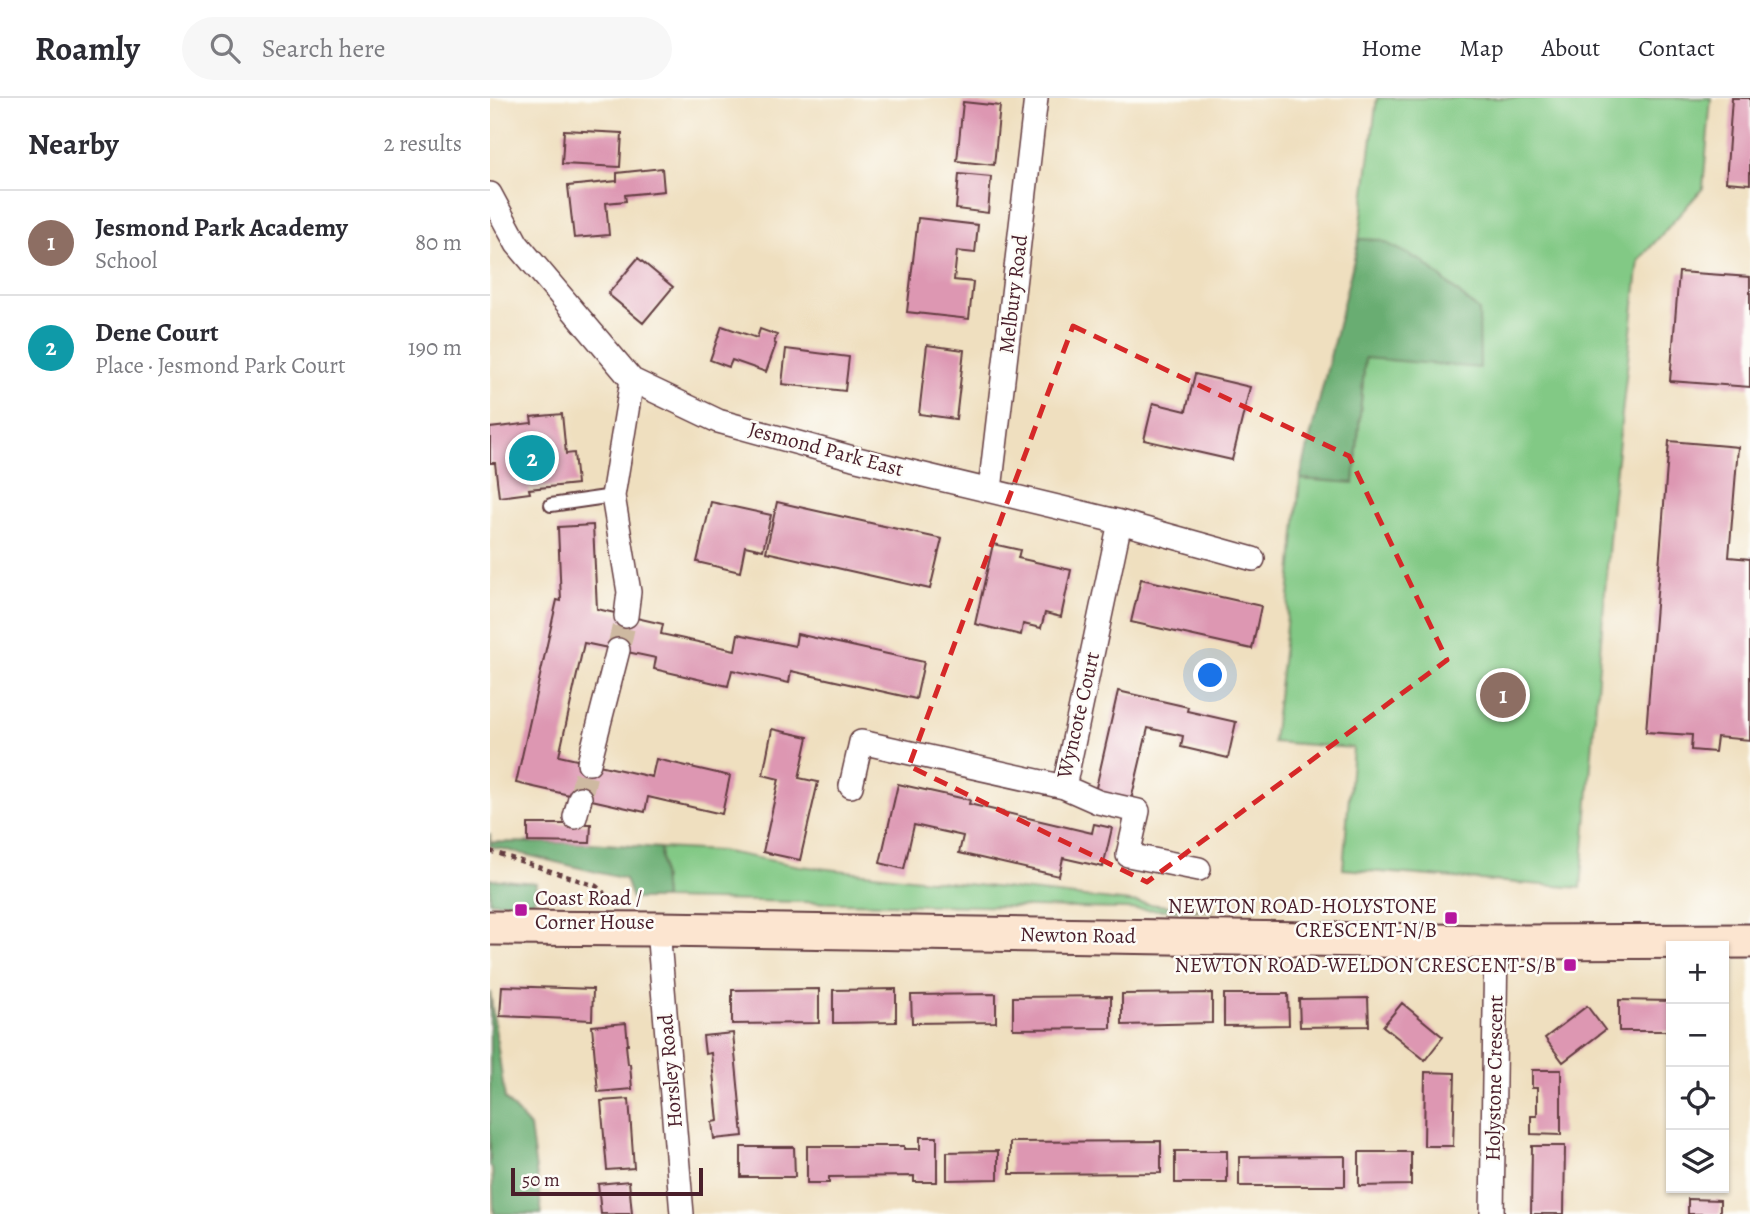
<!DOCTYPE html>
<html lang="en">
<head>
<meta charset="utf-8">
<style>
	:root { --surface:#fff; --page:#f7f7f7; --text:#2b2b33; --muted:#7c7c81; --line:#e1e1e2; --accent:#b5179e }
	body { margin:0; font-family:Alegreya,serif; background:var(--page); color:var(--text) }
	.controls { position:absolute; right:21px; bottom:21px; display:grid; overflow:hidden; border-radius:0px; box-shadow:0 2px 5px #0004 }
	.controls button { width:63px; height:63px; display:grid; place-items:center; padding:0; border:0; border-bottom:2px solid var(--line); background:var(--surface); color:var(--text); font:35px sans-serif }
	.scale { position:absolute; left:21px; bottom:18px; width:192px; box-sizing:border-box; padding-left:7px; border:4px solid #4a1f2b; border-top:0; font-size:19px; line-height:24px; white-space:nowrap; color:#4a1f2b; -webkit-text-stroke:5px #fdfcf7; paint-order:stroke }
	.you { position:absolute; left:721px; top:578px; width:24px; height:24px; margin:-18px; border:5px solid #fff; border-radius:50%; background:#1a73e8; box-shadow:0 0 0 10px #1a73e833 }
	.badge { display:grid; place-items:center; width:46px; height:46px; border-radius:50%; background:var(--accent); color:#fff; font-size:23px; font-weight:700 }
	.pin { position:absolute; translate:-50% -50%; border:4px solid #fff; box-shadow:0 2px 7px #0006 }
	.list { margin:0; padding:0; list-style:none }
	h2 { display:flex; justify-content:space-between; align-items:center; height:91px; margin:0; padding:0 28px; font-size:30px }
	h2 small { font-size:23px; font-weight:400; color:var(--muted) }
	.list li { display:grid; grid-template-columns:46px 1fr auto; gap:21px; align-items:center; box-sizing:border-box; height:105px; padding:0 28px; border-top:2px solid var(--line) }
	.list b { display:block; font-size:26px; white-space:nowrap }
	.list p { margin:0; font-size:23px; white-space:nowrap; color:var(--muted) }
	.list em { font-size:23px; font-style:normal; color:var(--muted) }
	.icon { flex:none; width:38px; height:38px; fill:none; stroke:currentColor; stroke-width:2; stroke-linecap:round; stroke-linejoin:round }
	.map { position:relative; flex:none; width:1260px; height:1116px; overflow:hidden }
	header { display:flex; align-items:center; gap:42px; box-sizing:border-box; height:98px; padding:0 35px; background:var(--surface); border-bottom:2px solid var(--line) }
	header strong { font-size:33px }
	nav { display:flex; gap:38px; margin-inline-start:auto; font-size:24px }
	.search { width:490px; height:63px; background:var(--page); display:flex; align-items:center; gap:18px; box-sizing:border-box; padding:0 24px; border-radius:38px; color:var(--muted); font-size:26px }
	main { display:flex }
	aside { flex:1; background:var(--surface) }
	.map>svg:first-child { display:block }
	.green { fill:#82c985; stroke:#667458; stroke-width:2 }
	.forest { fill:#69ad72; stroke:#5a664e; stroke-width:2 }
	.building { fill:#dd97b2 }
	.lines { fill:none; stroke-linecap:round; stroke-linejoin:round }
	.street-tunnel { stroke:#ceb9a1; stroke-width:23; stroke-dasharray:23 11; stroke-linecap:butt }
	.lane-casing { stroke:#633c41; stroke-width:16 }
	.street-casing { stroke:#633c41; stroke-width:26 }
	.secondary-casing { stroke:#633c41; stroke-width:37 }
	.path { stroke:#633c41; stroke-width:4.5; stroke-dasharray:5 5; stroke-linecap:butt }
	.lane { stroke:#fff; stroke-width:12 }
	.street { stroke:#fff; stroke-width:23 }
	.secondary { stroke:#fce5d0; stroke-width:33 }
	.marked { fill:none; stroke:#d62828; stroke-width:5; stroke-dasharray:14 9; stroke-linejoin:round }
	.poi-dot { fill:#b5179e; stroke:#fdfcf7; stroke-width:2.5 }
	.labels { text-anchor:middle; stroke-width:5; stroke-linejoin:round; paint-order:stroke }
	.street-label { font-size:21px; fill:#4a1f2b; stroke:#fdfcf7 }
	.poi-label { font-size:21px; fill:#4a1f2b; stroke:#fdfcf7; text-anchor:end }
</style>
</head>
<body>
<header>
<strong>Roamly</strong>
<div class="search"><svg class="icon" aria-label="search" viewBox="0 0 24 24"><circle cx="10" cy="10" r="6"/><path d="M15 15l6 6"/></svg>Search here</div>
<nav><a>Home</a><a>Map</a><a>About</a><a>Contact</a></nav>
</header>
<main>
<aside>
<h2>Nearby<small>2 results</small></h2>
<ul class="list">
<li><span class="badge" style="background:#8d6e63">1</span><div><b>Jesmond Park Academy</b><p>School</p></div><em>80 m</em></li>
<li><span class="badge" style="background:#0f9aa8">2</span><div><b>Dene Court</b><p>Place · Jesmond Park Court</p></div><em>190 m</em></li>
</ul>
</aside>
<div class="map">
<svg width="1260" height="1116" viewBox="0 0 1260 1116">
	<rect width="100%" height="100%" fill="#fdfcf7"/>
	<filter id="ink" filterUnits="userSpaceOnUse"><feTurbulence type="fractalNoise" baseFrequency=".0143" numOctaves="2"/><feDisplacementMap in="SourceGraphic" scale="14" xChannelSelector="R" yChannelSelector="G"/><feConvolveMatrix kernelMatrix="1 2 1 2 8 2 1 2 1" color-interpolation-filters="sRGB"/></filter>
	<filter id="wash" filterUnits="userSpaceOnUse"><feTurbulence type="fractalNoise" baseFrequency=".00686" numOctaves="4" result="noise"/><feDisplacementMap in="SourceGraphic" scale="28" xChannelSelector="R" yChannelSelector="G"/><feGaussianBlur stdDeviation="1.57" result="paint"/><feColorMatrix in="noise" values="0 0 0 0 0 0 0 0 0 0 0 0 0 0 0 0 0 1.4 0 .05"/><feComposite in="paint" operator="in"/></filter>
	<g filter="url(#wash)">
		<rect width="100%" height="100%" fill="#efdfbf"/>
		<path class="green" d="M887 0H1221L1213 90 1149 162 1122 406 1091 790 853 771 863 650 783 644 798 510 810 381 864 384 875 259 869 141Z
			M170 750 230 753 310 768 723 813 174 801Z"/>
		<path class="forest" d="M869 141 890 142 932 163 989 213 990 270 875 260 864 385 810 381Z
			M0 735 1 744 100 745 170 750 174 801H142L135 781 0 748Z
			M0 781 46 785 44 804H0Z
			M0 894 15 1001 40 1029 52 1116H4L2 1070 0 1067Z"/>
		<g id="blocks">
			<path class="building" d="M1242 0H1260V86L1236 84Z
				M473 4 510 8 504 67 467 63Z
				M74 32 132 35 130 69 72 66Z
				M172 70 174 93 135 97 136 103 116 105 119 137 84 140 78 88 127 83V75Z
				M469 76 501 79 498 115 466 111Z
				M428 120 488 127 485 155 467 153 464 182 483 184 479 221 417 214Z
				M148 160 183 189 153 225 118 196Z
				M1189 174 1260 179V289L1180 283Z
				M232 228 267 240 270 231 287 237 284 245 286 246 276 274 242 262 239 269 220 262Z
				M437 247 474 252 466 321 429 316Z
				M296 251 359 259 355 293 292 286Z
				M705 276 760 289 742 362 654 342 663 305 696 313Z
				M72 316 76 356 84 355 87 386 39 391 40 395 9 399 5 365H0V330L42 325 41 319Z
				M1179 343 1248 349 1239 459 1260 461V642L1227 639 1225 654 1201 652 1202 637 1156 634Z
				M221 404 281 417 273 452 255 448 250 474 207 464Z
				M287 404 452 441 440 491 276 454Z
				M103 427 107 511 173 526 171 536 245 552 248 536 305 548 307 536 434 564 426 601 301 573 299 585 242 572 238 588 164 571 166 560 94 545 69 658 162 679 166 661 240 678 232 716 158 699 155 714 26 685 67 502 71 503 68 429Z
				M503 446 530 452 528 460 581 472 571 519 555 515 551 530 533 526 531 537 485 526Z
				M651 481 771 508 762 551 641 524Z
				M628 593 698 609 697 613 746 624 738 660 691 649 693 638 658 630 641 702 605 694Z
				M282 631 318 639 309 680 328 684 310 762 273 754 289 681 273 677Z
				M408 686 480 702 479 706 602 735 604 726 622 730 613 769 573 760 569 778 469 755 473 738 424 727 414 771 390 765Z
				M38 726H101L100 745 38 744Z
				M12 888 103 891 102 922 10 918Z
				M329 891V925L242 926V892Z
				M406 891V924L343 925V892Z
				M722 895V925L632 927V896Z
				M506 896V924L422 925 421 897Z
				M734 896H798L799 927 734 928Z
				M621 898V930L523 931V899Z
				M878 900 879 928 810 929 809 901Z
				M1129 902 1181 903V933H1129Z
				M912 905 953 939 935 962 893 928Z
				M1097 908 1115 932 1073 964 1055 940Z
				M136 925 138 947H136L138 966H140L142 991 108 994 102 928Z
				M243 935 253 1038 224 1041 222 1024 228 1023 221 955 215 956 213 938Z
				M1042 972H1071V1037L1041 1036V1018H1047V990H1042Z
				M935 974 965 975 963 1048H934Z
				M139 1001 144 1070 117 1072 111 1003Z
				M430 1039H447V1084H424V1078L339 1079V1085H317V1048H414V1051H430Z
				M671 1043V1075L520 1076V1044Z
				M1042 1048H1075L1074 1116H1041Z
				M251 1049H304L305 1079H251Z
				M508 1053V1081L457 1082V1054Z
				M685 1053H737V1085H685Z
				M869 1054H921V1087L869 1088Z
				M855 1058V1088H749V1059Z
				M139 1083 142 1116H111L108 1086Z
				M1198 1101 1230 1102V1116H1198Z"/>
		</g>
	</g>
	<g filter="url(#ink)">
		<use href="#blocks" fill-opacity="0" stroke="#633c41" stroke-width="2"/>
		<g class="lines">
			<path class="street-tunnel" d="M128 552 136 518
				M90 700 99 665"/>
			<defs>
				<path id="lane" d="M61 407 123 398"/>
				<path id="street" d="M0 96 27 146 142 282 228 323 363 360 630 424 763 461
					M500 392 546 0
					M136 518 139 494 123 398 142 282
					M99 665 128 552
					M361 688 371 644 574 689 630 424
					M574 689 608 704 648 713 638 757 709 771
					M85 719 90 700
					M168 831 192 1116
					M1002 1116 1006 844"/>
				<path id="secondary" d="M0 830 168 831 1006 844 1260 843"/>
			</defs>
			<use href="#lane" class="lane-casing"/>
			<use href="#street" class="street-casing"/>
			<use href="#secondary" class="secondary-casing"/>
			<path class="path" d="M0 753 106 788 113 794 118 804"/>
			<use href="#lane" class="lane"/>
			<use href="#street" class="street"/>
			<use href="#secondary" class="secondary"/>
		</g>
	</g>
	<path class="marked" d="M583 228 859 358 957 562 657 784 419 668Z"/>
	<g class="poi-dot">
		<rect x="24" y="805" width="14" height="14" rx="3.5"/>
		<rect x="954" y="813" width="14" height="14" rx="3.5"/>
		<rect x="1073" y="860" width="14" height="14" rx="3.5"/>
	</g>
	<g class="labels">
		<g class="street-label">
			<text transform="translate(523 196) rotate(-83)" y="7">Melbury Road</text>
			<text transform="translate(336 351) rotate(15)" y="7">Jesmond Park East</text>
			<text transform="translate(588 617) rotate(-77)" y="7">Wyncote Court</text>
			<text transform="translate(588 837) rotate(1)" y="7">Newton Road</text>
			<text transform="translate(180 973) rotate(-95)" y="7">Horsley Road</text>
			<text transform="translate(1004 980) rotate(-89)" y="7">Holystone Crescent</text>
		</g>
		<g class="poi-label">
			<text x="45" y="807" text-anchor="start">Coast Road /<tspan x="45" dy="24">Corner House</tspan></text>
			<text x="947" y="815">NEWTON ROAD-HOLYSTONE<tspan x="947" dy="24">CRESCENT-N/B</tspan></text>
			<text x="1066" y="874">NEWTON ROAD-WELDON CRESCENT-S/B</text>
		</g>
	</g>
</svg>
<div class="controls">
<button>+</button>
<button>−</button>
<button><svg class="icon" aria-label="locate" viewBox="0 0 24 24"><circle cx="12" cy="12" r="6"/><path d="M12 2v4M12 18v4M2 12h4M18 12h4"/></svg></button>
<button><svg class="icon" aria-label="layers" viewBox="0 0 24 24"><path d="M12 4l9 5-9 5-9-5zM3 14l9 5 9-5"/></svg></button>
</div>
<div class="scale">50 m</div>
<div class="you"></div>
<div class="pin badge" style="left:1013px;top:597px;background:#8d6e63">1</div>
<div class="pin badge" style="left:42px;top:360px;background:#0f9aa8">2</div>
</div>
</main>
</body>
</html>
